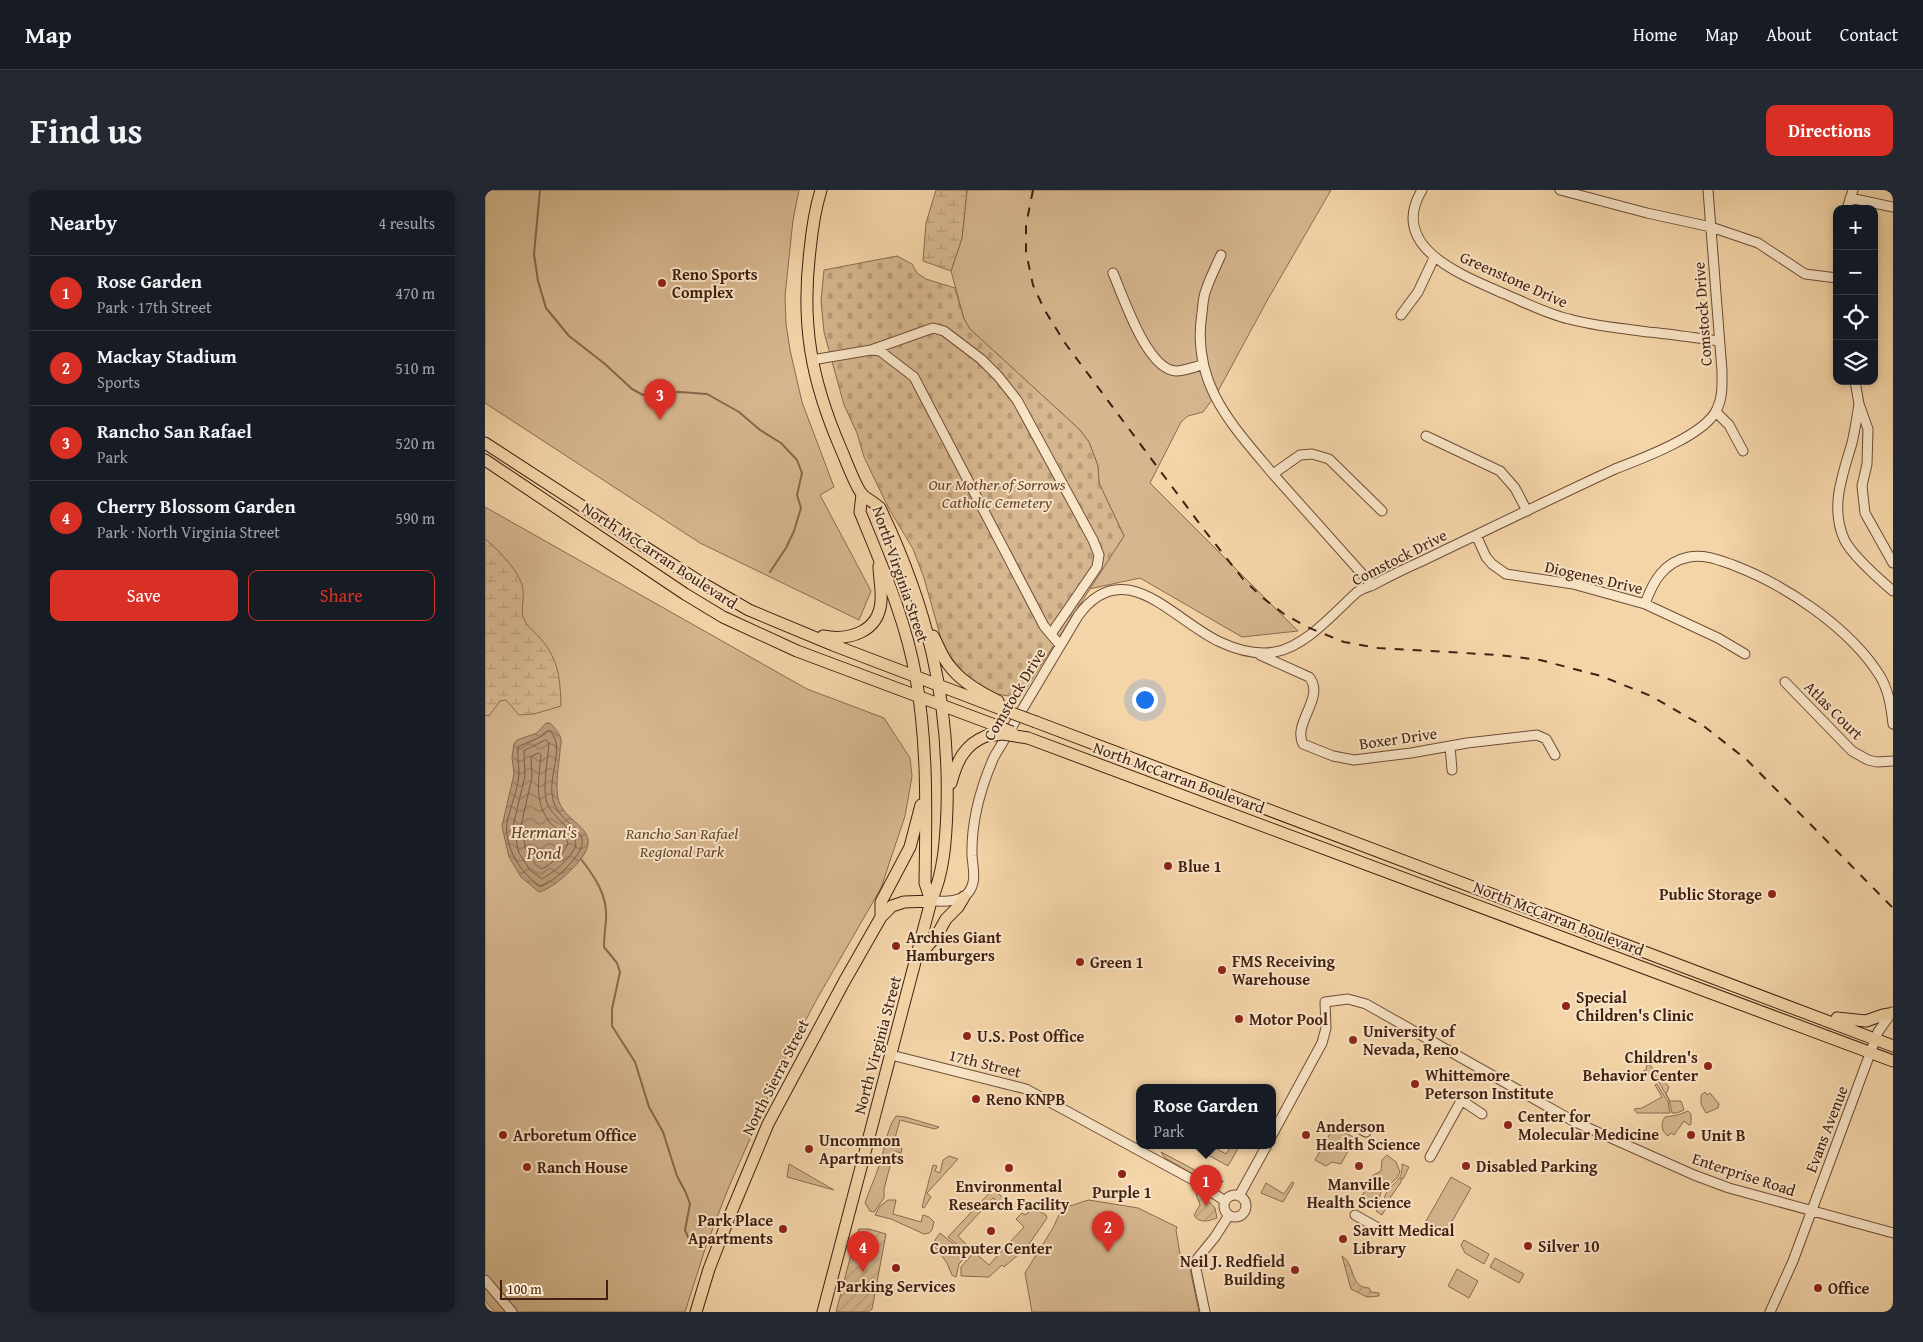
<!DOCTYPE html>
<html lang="en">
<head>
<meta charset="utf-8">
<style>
	:root { --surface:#171b24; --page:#242831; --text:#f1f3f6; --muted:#9ea1a6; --line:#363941; --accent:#d93025 }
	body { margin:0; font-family:"Gentium Book Plus",serif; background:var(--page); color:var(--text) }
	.controls { position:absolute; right:15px; top:15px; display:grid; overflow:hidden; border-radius:10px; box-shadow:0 2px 8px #0003 }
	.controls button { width:45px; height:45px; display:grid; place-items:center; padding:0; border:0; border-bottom:1px solid var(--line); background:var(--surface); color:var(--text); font:25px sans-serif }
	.scale { position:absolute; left:15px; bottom:12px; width:108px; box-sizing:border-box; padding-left:5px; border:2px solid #411f11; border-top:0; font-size:14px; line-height:18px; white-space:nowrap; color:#411f11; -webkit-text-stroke:4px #f8e4c6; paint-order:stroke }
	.you { position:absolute; left:659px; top:509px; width:18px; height:18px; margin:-12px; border:4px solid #fff; border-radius:50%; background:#1a73e8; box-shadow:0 0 0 8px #1a73e833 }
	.badge { display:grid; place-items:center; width:32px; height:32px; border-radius:50%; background:var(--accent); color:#fff; font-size:16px; font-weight:700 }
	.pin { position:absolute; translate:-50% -41px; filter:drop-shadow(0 1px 2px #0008) }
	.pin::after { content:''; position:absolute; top:26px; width:18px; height:15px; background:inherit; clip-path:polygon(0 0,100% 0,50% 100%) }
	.popup { position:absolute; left:651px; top:894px; width:140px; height:65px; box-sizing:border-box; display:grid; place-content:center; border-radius:10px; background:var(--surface); filter:drop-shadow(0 1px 4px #0005); font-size:16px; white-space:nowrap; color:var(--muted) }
	.popup b { font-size:19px; color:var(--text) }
	.popup::after { content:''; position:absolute; left:50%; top:100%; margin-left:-10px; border:10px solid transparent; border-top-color:var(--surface) }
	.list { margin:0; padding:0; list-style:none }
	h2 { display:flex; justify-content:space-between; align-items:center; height:65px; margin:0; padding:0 20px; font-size:21px }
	h2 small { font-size:16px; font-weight:400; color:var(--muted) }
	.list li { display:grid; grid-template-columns:32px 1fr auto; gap:15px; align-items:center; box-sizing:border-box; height:75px; padding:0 20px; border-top:1px solid var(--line) }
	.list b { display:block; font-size:19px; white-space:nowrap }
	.list p { margin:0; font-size:16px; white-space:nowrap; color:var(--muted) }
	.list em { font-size:16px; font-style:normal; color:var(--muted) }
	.actions { display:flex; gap:10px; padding:15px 20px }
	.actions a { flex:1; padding:11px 0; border:1px solid var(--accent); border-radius:10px; text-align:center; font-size:18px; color:var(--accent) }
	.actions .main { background:var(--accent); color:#fff }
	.icon { flex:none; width:28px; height:28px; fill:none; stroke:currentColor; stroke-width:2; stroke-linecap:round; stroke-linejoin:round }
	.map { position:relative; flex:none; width:1408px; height:1122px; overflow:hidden; border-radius:10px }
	header { display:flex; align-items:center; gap:30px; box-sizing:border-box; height:70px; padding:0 25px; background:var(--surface); border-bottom:1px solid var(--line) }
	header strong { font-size:24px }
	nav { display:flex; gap:28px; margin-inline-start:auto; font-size:18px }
	.intro { display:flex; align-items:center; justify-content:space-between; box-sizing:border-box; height:120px; padding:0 30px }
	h1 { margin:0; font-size:35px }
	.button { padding:12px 22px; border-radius:10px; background:var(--accent); color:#fff; font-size:18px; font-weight:700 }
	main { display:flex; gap:30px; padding:0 30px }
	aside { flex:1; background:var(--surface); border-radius:10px; box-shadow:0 2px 8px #0003 }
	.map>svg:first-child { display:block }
	.green { fill:#d6b68e; stroke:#8c6a50 }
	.wetland { fill:url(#wetland-marsh); stroke:#8c6a50 }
	.cemetery { fill:url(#cemetery-stones); stroke:#8c6a50 }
	.garden { fill:url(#garden-furrows); stroke:#8c6a50 }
	.water { fill:url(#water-waves); stroke:#88674d }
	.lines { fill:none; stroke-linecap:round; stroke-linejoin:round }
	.shore { stroke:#7c5b43; stroke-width:1 }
	.stream { stroke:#88674d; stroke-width:2 }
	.minor-casing { stroke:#6e4c37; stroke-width:11 }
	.major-casing { stroke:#411f11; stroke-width:13 }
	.minor { stroke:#f8e4c6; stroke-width:9 }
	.major { stroke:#f4d5a8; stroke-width:11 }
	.rail { stroke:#411f11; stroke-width:2; stroke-dasharray:9 9; stroke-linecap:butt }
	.major-bridge-casing { stroke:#411f11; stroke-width:13; stroke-linecap:butt }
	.major-bridge { stroke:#f4d5a8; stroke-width:11 }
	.poi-dot { fill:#8f2418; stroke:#f8e4c6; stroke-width:2 }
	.labels { text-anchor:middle; stroke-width:4; stroke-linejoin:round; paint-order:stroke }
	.poi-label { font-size:16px; font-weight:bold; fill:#411f11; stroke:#f8e4c6; text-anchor:start }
	.street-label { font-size:16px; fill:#411f11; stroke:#f8e4c6 }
	.park-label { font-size:16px; font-style:italic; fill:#664530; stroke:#f8e4c6 }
	.water-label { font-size:18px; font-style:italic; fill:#64432f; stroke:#f8e4c6 }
</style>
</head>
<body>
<header>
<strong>Map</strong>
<nav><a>Home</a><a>Map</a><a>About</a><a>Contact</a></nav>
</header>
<div class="intro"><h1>Find us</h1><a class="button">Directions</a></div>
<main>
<aside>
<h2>Nearby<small>4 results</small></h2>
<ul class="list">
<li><span class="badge">1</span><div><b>Rose Garden</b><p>Park · 17th Street</p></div><em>470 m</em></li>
<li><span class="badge">2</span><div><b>Mackay Stadium</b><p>Sports</p></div><em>510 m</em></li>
<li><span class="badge">3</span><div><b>Rancho San Rafael</b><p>Park</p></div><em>520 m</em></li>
<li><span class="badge">4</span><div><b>Cherry Blossom Garden</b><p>Park · North Virginia Street</p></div><em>590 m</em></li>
</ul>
<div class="actions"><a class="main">Save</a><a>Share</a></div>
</aside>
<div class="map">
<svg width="1408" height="1122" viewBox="0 0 1408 1122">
	<defs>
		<pattern id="wetland-marsh" width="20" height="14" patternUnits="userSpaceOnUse" patternTransform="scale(1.25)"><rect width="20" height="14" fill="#d6b68e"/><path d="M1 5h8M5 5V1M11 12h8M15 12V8" fill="none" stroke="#b99c79"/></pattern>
		<pattern id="cemetery-stones" width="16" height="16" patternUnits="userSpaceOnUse" patternTransform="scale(1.25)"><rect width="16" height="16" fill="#d6b68e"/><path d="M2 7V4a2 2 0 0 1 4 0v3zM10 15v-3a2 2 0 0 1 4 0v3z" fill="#b99c79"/></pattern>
		<pattern id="garden-furrows" width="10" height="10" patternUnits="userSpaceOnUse" patternTransform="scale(1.25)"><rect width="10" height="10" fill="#d6b68e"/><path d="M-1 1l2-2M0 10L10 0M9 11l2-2" fill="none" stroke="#b99c79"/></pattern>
		<pattern id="water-waves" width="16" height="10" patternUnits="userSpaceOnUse" patternTransform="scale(1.25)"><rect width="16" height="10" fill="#b79775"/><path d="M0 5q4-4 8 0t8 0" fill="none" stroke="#967b5f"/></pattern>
	</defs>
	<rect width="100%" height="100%" fill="#f4d5a8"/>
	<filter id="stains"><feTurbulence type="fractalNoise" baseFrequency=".004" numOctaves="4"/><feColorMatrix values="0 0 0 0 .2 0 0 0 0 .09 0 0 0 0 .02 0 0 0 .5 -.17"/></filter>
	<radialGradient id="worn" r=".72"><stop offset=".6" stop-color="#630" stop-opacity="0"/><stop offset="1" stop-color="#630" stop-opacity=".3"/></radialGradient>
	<path class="green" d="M0 0H314L308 30 300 106 301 134 305 160 317 212 349 297 335 305 386 401 374 430 215 353 0 213Z
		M482 0H846L783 109 732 203 718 222 703 226 696 232 665 293 813 441 757 447 655 388 604 399 639 346 614 293 613 276 604 252 594 239 485 139 479 129 466 81 477 48Z
		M0 317 322 499 399 528 425 568 427 586 420 626 396 698 332 809 288 891 285 903 243 999 221 1056 200 1122H10L0 1111Z
		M1162 874 1165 875 1184 897 1181 904 1185 911H1196L1199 920 1192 923H1187L1184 910 1168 882 1157 888 1154 883 1161 880Z
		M1172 894 1183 912 1185 923H1152L1149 919 1157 918 1177 907 1170 895Z
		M1220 902 1222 905 1225 903 1234 914 1233 918 1221 923 1216 914V905Z
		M1203 921 1206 924V934L1204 935 1199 931 1189 945 1186 943 1183 946C1177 942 1175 934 1180 927L1193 925Z
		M411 926 420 927 454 937 450 939 415 930 408 955 417 958 416 963 409 961 399 999V1008L389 1022 385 1021 380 1013C384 1000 390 989 394 976 400 960 401 940 411 926Z
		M853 939 870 948 856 974 847 972 841 976 830 970 847 940 851 942Z
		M705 955H725L741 964 747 955H755L743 976Z
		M676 962 721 986 724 982 738 991V992L727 995 680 968Z
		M902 965 911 972 915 982 912 988 896 1002 892 1016 886 1018 879 1012 877 1006 887 986 896 981 897 970Z
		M464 966 473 969 442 1003 446 1007 439 1018 437 1017 448 975 452 976 450 981 455 983 458 970Z
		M304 974 349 1000 302 987Z
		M917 974 924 977 918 989 916 988V992L903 1011 905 1012 897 1025 891 1021 899 1012C900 997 909 997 915 987 917 984 917 979 917 974Z
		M966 987 986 998 961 1042 941 1031Z
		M807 992 809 993 798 1012 776 1003 781 993 799 1004Z
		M508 999 521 1010 517 1015 508 1008 473 1046 487 1060 483 1064 463 1047Z
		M403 1010H411L408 1024 436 1032 438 1025 444 1027 449 1032 447 1040 444 1043 439 1044 406 1029 390 1025 395 1016Z
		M604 1010 653 1018 692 1037 691 1040 696 1070 705 1079 714 1122H547L540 1083 568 1038 578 1016C588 1017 594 1012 604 1010Z
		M549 1018 561 1025 562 1028 542 1057 519 1077 517 1075 504 1087 476 1086V1077L489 1062 504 1075 539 1037 531 1029 537 1023 540 1025Z
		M455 1043 482 1065 474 1074 471 1087 467 1085 462 1073 450 1057V1050Z
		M979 1050 1004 1064 999 1074 980 1063 976 1055Z
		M1010 1068 1039 1084 1034 1093 1005 1077Z
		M972 1079 993 1091 984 1108 963 1096Z"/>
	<path class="wetland" d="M451 0H482L477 48 466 81 438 71 441 33Z
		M0 349C12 358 38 385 38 401 39 409 36 420 38 427 42 437 49 441 55 448 74 470 75 488 76 516L49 524 34 525 21 510 15 511 4 526 0 525Z"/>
	<path class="cemetery" d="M412 66 427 74 432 83 441 89 470 98 479 129 485 139 594 239 604 252 613 276 614 293 639 346 535 508 506 503 483 488 459 459 439 388 428 359 403 317 379 267 372 243 359 215 339 142 336 111 339 80Z"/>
	<path class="garden" d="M713 1000 730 1018 732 1028C724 1031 714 1034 709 1025L715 1015 711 1004Z
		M374 1039H384L401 1044 387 1119 383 1122H351L369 1053Z
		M857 1066C871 1075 864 1097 884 1098L886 1102 894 1103V1106L882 1107 866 1099Z"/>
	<path class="water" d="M61 533H65C69 537 75 544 76 549 77 553 75 558 75 561 74 575 70 593 73 608 79 637 127 638 88 678 78 688 67 698 54 702L36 687 24 667 17 636 29 584 27 567 29 554 32 550 52 543Z"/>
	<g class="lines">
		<path class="shore" d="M62 541H66C67 544 70 548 71 552 74 570 63 591 68 610 76 640 119 639 83 676 76 683 65 694 55 696 36 684 19 657 22 633 25 617 33 600 34 584 34 574 32 566 33 557L55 547Z
			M61 550 64 553C63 568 57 598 62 613 68 628 90 640 91 655 86 669 69 682 57 689L45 680 34 663 28 636 40 586 39 561Z
			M54 563 56 565C54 587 49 610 63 630 69 638 80 644 83 653 80 664 66 674 57 679L51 675 41 660 36 636 47 587 46 567Z"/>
		<path class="stream" d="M55 0 49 64 53 91 61 118 84 146 120 174 147 199 158 205 195 202 222 204 254 222 275 240 296 253 312 270 317 283 312 305 316 318 309 341 301 358 285 382
			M96 669C110 687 123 706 121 730 120 739 119 748 119 757L132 773 135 782 127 819V836L150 872 164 917 178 942 192 986 201 1003 205 1014 200 1040 203 1047"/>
		<defs>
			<path id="minor" d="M937 0C902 58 979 86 1020 104 1041 113 1062 124 1084 129 1109 136 1136 138 1163 142 1187 144 1210 148 1234 151
				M1075 0 1162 23 1226 37 1273 53 1320 84 1352 88
				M1365 8 1408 17
				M1362 19 1368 0
				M736 65C731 76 725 88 721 100 718 107 718 115 717 123 706 193 746 234 788 284
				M628 83C638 106 662 180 691 181 699 181 709 177 717 175
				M916 125 933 102 949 68
				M386 160 448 138 459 141 496 169 513 186 532 210 608 350 614 365 612 377 566 444
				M327 170 386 160 395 161 429 187 559 436 575 455
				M1370 191 1374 214 1383 239 1382 274 1377 296 1380 323 1408 373
				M1374 214C1372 227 1370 240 1367 253 1358 284 1344 318 1360 351 1369 367 1394 389 1408 401
				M1231 222 1244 235 1258 261
				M941 246 1015 281 1030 298 1042 321
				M991 345 1001 367 1007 374 1021 384 1088 394 1160 414 1233 448 1260 464
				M887 395 788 284 815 265 827 264 844 269 897 321
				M1160 414C1168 391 1179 372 1204 367 1220 364 1234 370 1248 375 1301 395 1365 438 1395 486 1404 501 1406 517 1408 534
				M775 465 824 487C841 507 807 533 818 554L848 566 869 570 926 563 982 553 1052 545 1061 549 1070 565
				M1300 492 1367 561 1383 570 1392 572 1408 571
				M965 556 967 580
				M446 711C458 711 474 713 483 703 492 692 488 679 487 666 486 631 495 599 509 567L593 426C639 362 689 431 735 452 752 460 771 465 790 462 820 457 849 423 871 403 875 399 883 397 888 395 903 387 919 379 935 372 1000 341 1065 309 1130 279 1156 269 1221 245 1232 219 1238 207 1237 193 1237 181L1223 0
				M406 865 541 899 710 991 740 1011
				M976 910 997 924
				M877 940 881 942
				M787 945 837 853 841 838 840 812 863 809 881 814 1090 932 1209 985 1244 998 1408 1043
				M945 967 976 911
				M739 1016a11 11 0 1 1 22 0a11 11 0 1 1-22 0Z
				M754 1006 782 955
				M870 1025 893 1038
				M0 1090 27 1122
				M720 1122 711 1079 712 1069 730 1047 744 1025
				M1285 1122 1308 1071 1393 842 1407 822"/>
			<path id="major" d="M336 0C330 19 327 40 325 60 316 134 326 190 356 259 360 268 371 298 377 304 379 307 390 313 395 318 442 416 465 509 462 618 461 649 459 683 446 711L338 1122
				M0 253 160 357 217 393 264 420 348 455 516 519
				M0 270 200 404 238 427 312 461 507 534
				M377 304 375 322C397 376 421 430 431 488 443 556 441 625 440 693L446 711
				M338 446C364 451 394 442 396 411 397 399 394 387 394 376
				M448 446C453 455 457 466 463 474 475 491 494 502 513 511
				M551 532 1408 856
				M543 548 1408 871
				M466 593C472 571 479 555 501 546
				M396 727V712L425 657 436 615
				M434 766 452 745 461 729 473 717 479 707
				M1352 828 1381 831 1398 825 1404 824
				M211 1122 224 1079 243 1030 283 934 359 792 396 727 407 716 419 712 446 711"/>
		</defs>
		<use href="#minor" class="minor-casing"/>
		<use href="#major" class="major-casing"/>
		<use href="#minor" class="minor"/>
		<use href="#major" class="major"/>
		<path class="rail" d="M548 0 541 35V62L548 95 559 119 580 153 720 341 758 389 778 408 799 424 822 437 859 452 893 458 1014 465 1055 470 1116 486 1166 506 1220 537 1262 570 1408 718"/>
		<defs>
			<path id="major-bridge" d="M516 519 551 532
				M507 534 527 542
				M501 546 518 544 543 548"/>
		</defs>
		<use href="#major-bridge" class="major-bridge-casing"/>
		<use href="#major-bridge" class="major-bridge"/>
	</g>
	<g class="poi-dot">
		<circle cx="177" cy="93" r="5"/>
		<circle cx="683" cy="676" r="5"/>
		<circle cx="1287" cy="704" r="5"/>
		<circle cx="411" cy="756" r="5"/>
		<circle cx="595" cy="772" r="5"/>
		<circle cx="737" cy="780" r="5"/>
		<circle cx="1081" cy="816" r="5"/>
		<circle cx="754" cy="829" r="5"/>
		<circle cx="482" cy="846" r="5"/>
		<circle cx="868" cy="850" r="5"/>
		<circle cx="1223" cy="876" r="5"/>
		<circle cx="930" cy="894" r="5"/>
		<circle cx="491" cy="909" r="5"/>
		<circle cx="1023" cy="935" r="5"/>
		<circle cx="18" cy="945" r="5"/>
		<circle cx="821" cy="945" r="5"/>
		<circle cx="1206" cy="945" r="5"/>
		<circle cx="324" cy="959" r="5"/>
		<circle cx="874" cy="976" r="5"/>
		<circle cx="981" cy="976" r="5"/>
		<circle cx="42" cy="977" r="5"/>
		<circle cx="524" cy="978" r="5"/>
		<circle cx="637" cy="984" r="5"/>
		<circle cx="298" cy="1039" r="5"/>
		<circle cx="506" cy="1041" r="5"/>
		<circle cx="858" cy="1049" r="5"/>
		<circle cx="1043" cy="1056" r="5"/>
		<circle cx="411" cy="1078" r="5"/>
		<circle cx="810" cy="1080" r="5"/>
		<circle cx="1333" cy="1098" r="5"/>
	</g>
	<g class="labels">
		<g class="poi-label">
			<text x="187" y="90">Reno Sports<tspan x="187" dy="18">Complex</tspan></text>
			<text x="693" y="682">Blue 1</text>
			<text x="1277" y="710" text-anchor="end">Public Storage</text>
			<text x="421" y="753">Archies Giant<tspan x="421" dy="18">Hamburgers</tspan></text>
			<text x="747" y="777">FMS Receiving<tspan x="747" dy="18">Warehouse</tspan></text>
			<text x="605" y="778">Green 1</text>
			<text x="1091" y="813">Special<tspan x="1091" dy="18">Children's Clinic</tspan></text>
			<text x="764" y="835">Motor Pool</text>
			<text x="878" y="847">University of<tspan x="878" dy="18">Nevada, Reno</tspan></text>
			<text x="492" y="852">U.S. Post Office</text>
			<text x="1213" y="873" text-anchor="end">Children's<tspan x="1213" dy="18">Behavior Center</tspan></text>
			<text x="940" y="891">Whittemore<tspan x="940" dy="18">Peterson Institute</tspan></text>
			<text x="501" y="915">Reno KNPB</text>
			<text x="1033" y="932">Center for<tspan x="1033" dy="18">Molecular Medicine</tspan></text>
			<text x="831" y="942">Anderson<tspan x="831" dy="18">Health Science</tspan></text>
			<text x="28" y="951">Arboretum Office</text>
			<text x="1216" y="951">Unit B</text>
			<text x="334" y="956">Uncommon<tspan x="334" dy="18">Apartments</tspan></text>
			<text x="991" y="982">Disabled Parking</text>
			<text x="52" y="983">Ranch House</text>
			<text x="874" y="1000" text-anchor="middle">Manville<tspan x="874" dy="18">Health Science</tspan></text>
			<text x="524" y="1002" text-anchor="middle">Environmental<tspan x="524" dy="18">Research Facility</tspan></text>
			<text x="637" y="1008" text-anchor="middle">Purple 1</text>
			<text x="288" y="1036" text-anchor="end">Park Place<tspan x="288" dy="18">Apartments</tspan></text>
			<text x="868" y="1046">Savitt Medical<tspan x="868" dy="18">Library</tspan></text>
			<text x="1053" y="1062">Silver 10</text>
			<text x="506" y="1064" text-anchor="middle">Computer Center</text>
			<text x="800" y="1077" text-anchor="end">Neil J. Redfield<tspan x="800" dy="18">Building</tspan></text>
			<text x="411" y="1102" text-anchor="middle">Parking Services</text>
			<text x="1343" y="1104">Office</text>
		</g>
		<g class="street-label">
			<text transform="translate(1029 89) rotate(24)" y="6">Greenstone Drive</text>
			<text transform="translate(1217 124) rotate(-94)" y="6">Comstock Drive</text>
			<text transform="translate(175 365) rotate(33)" y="6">North McCarran Boulevard</text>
			<text transform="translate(914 367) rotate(-27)" y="6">Comstock Drive</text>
			<text transform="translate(416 384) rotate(71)" y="6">North Virginia Street</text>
			<text transform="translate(1109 387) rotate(13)" y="6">Diogenes Drive</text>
			<text transform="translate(529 504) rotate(-59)" y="6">Comstock Drive</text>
			<text transform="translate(1349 520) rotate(45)" y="6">Atlas Court</text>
			<text transform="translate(913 548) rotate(-8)" y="6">Boxer Drive</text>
			<text transform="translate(694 587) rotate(20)" y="6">North McCarran Boulevard</text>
			<text transform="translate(1074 728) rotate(21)" y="6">North McCarran Boulevard</text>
			<text transform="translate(392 855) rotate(-75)" y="6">North Virginia Street</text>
			<text transform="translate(500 873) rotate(14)" y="6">17th Street</text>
			<text transform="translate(290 887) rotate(-63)" y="6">North Sierra Street</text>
			<text transform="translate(1341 939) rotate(-69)" y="6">Evans Avenue</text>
			<text transform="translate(1259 984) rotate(18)" y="6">Enterprise Road</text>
		</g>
		<g class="park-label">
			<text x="512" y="300">Our Mother of Sorrows<tspan x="512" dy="18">Catholic Cemetery</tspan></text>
			<text x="197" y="649">Rancho San Rafael<tspan x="197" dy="18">Regional Park</tspan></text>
		</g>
		<g class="water-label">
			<text x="59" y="648">Herman's<tspan x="59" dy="21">Pond</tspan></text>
		</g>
	</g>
	<rect width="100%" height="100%" filter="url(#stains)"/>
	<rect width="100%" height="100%" fill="url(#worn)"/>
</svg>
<div class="controls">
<button>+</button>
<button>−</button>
<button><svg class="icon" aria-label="locate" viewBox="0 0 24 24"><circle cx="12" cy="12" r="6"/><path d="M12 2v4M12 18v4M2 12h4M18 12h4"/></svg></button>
<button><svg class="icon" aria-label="layers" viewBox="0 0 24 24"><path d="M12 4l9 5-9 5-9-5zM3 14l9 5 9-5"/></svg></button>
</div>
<div class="scale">100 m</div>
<div class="you"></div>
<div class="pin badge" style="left:721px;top:1016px">1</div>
<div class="popup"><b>Rose Garden</b>Park</div>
<div class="pin badge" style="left:623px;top:1062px">2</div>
<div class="pin badge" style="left:175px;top:230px">3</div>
<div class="pin badge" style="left:378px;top:1082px">4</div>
</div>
</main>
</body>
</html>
